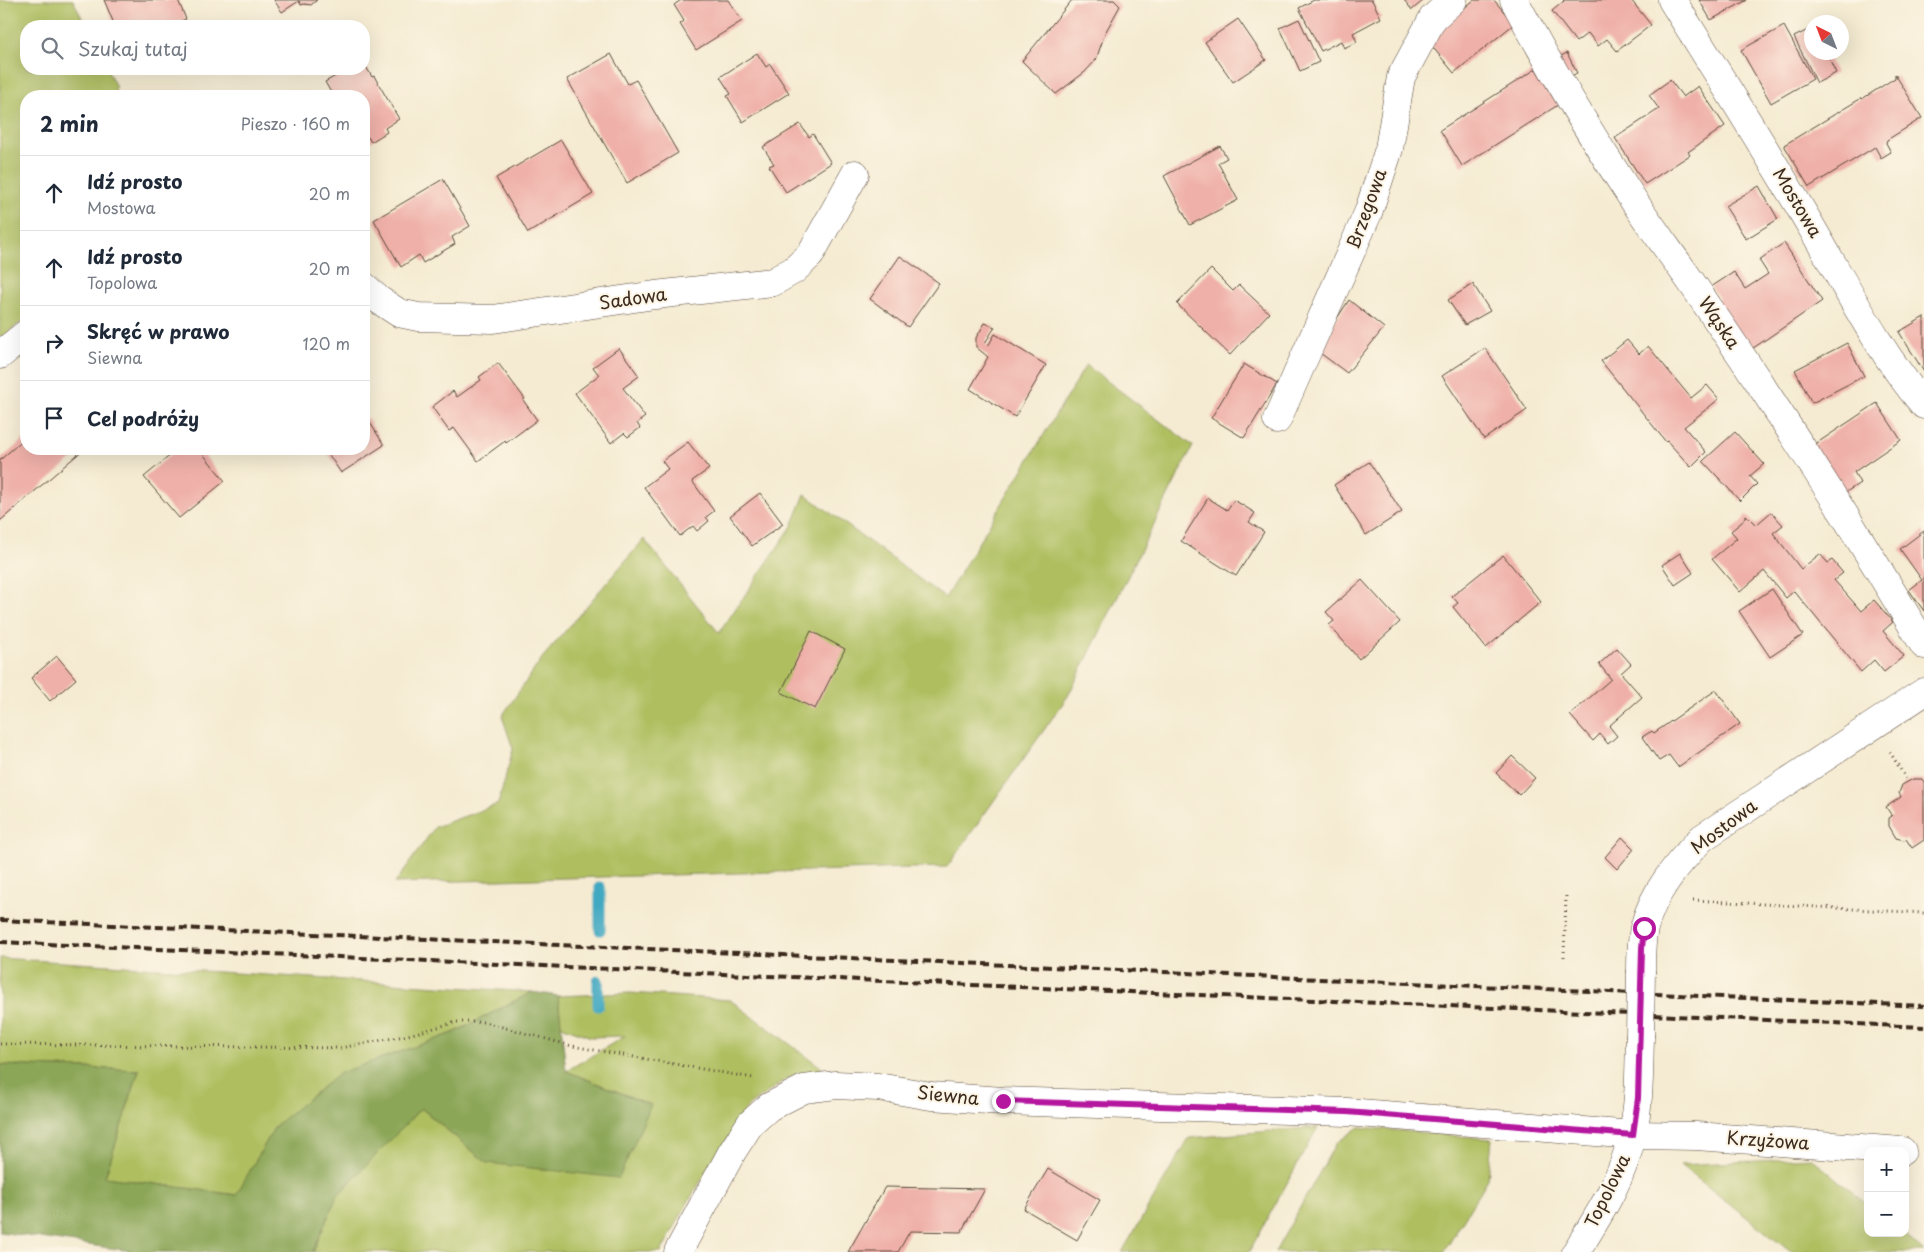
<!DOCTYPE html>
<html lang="pl">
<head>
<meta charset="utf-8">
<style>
	:root { --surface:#fff; --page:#f2f2f3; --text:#1f2937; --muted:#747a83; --line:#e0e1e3 }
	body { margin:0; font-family:"Playpen Sans",sans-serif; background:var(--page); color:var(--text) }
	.controls { position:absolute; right:15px; bottom:15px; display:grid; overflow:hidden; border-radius:10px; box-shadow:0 5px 20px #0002 }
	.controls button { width:45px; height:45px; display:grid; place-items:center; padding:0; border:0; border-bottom:1px solid var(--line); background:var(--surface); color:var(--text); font:25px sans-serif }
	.compass { position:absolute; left:1804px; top:15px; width:45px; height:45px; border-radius:50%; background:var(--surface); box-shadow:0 5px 20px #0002; rotate:318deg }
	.stop { position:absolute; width:15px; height:15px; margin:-11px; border:4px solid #b5179e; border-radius:50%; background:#fff }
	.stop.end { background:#b5179e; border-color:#fff; box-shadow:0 1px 5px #0008 }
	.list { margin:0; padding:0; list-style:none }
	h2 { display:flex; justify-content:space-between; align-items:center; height:65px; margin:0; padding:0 20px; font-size:21px }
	h2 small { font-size:16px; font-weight:400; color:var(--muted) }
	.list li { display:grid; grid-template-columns:32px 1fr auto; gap:15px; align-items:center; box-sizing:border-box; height:75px; padding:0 20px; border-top:1px solid var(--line) }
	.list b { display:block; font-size:19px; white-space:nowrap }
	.list p { margin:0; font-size:16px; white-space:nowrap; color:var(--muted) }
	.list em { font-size:16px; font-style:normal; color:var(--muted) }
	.icon { flex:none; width:28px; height:28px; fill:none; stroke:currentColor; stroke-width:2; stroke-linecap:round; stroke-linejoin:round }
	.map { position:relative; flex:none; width:1924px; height:1252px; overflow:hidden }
	.search { position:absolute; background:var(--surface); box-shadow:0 5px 20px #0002; left:20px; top:20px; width:350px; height:55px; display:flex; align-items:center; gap:12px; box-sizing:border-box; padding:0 18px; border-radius:20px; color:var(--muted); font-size:19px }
	.panel { position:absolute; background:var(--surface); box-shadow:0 5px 20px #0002; left:20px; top:90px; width:350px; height:365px; border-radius:20px }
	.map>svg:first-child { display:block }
	.green { fill:#afbf61; stroke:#757440 }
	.forest { fill:#8ba657; stroke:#63683a }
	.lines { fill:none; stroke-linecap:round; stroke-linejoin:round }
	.stream { stroke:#41a8c1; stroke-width:11 }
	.building { fill:#efb0a9 }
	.street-casing { stroke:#574739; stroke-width:29 }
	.secondary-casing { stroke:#574739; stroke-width:29 }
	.path { stroke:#574739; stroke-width:3; stroke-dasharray:1 4; stroke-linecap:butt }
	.street { stroke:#fff; stroke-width:28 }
	.secondary { stroke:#fff; stroke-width:28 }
	.rail { stroke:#3b2a1e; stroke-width:4; stroke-dasharray:8 4; stroke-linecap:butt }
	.secondary-bridge-casing { stroke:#574739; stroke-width:29; stroke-linecap:butt }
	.secondary-bridge { stroke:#fff; stroke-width:28 }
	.route { stroke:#b5179e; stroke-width:6 }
	.labels { text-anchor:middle; stroke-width:4; stroke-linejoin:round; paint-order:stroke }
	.street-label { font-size:18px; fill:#3b2a1e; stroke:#fcf5e5 }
</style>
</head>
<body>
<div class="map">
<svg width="1924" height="1252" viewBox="0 0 1924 1252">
	<rect width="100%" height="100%" fill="#fcf5e5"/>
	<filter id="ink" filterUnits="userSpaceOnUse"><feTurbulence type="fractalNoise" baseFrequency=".02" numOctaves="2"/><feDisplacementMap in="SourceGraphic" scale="10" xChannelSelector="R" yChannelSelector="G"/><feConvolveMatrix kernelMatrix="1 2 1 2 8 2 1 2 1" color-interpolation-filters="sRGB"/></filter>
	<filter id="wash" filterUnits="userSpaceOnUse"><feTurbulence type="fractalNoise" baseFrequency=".0096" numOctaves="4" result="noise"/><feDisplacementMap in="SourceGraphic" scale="20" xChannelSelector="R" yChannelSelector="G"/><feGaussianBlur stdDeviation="1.12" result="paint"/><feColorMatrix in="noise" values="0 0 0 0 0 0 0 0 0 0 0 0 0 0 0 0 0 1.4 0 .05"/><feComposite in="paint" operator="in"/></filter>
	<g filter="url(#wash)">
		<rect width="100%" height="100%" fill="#f5ebd2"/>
		<path class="green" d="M0 0H73L86 26H26V69H107L116 87 114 96H26V319L0 338Z
			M1086 365 1193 446 1068 696 947 867 395 883 435 827 498 804 513 749 502 716 543 657 644 539 719 633 792 526 805 494 945 598Z
			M0 958 532 992 276 1125 237 1195 105 1177 139 1070 0 1065Z
			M630 993 730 1000 825 1070 788 1078 748 1106 691 1197 661 1252H313L336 1196 421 1108 487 1163 651 1105 566 1071 625 1036 591 1037 561 1026 558 996Z
			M1318 1127 1249 1252H1122L1189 1138Z
			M1359 1127 1492 1139 1488 1179 1444 1252H1275L1336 1143Z
			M1811 1158 1868 1205V1233H1903L1924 1252H1791L1680 1165Z"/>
		<path class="forest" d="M532 992 558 996 566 1071 651 1105 619 1178 487 1163 421 1108 337 1196 313 1252H137L0 1232V1065L139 1070 105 1177 236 1195 276 1125 340 1073 456 1032Z"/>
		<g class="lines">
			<path class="stream" d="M600 930V887
				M598 1006V981"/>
		</g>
		<g id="blocks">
			<path class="building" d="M104 0H178L186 19 169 26H115Z
				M274 0H317L311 5 304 4 301 5 299 1 282 12Z
				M681 0H728L742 21 696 50 680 24 684 21 674 5Z
				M1072 0H1114L1120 6 1105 33 1096 60 1085 72 1056 94 1022 61Z
				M1314 0H1372L1381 18 1353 33 1357 42 1344 48 1341 41 1321 51 1299 8Z
				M1404 0H1424L1412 10Z
				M1474 0H1494L1514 24 1454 73 1426 39Z
				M1563 0H1631L1651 25 1617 51 1607 39 1598 46 1588 33 1576 42 1552 11 1564 1Z
				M1699 0H1747L1711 20Z
				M1238 19 1266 60 1233 82 1205 42Z
				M1299 19 1319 62 1300 71 1280 28Z
				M1784 26 1813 79 1771 103 1741 50Z
				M1812 28V52H1826L1836 73 1817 83 1794 37Z
				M757 53 766 67 770 64 789 93 743 122 727 96 731 94 720 77Z
				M1567 53 1577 73 1566 79 1555 59Z
				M611 54 628 84 636 80 678 153 627 183 567 79Z
				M364 63 372 77 374 76 399 119 385 128 387 132 371 142 368 137 364 140V96H333L325 82 348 69H364Z
				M1536 69 1558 105 1462 166 1440 130Z
				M1895 74 1922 118 1887 140 1886 143 1891 152 1881 158 1875 147 1809 187 1784 145 1860 99 1861 97 1862 99 1895 78Z
				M1670 80 1683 97 1698 86 1725 126 1688 152 1690 155 1645 184 1615 138 1659 109 1649 95Z
				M800 124 809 137 813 134 831 163 786 192 769 166 774 164 763 147Z
				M561 140 593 194 528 233 496 178Z
				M1220 146 1227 158 1218 163 1238 200 1190 225 1164 176Z
				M443 179 470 226 452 237 455 244 423 263 419 255 401 267 374 220Z
				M1759 186 1778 219 1746 239 1725 206Z
				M1784 243 1822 301 1746 353 1713 302 1719 298 1711 287 1734 272 1745 289 1768 274 1759 260Z
				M900 256 939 283 908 327 870 299Z
				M1211 269 1233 291 1239 285 1269 313 1230 355 1177 304Z
				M1473 284 1490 311 1465 325 1448 300Z
				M1349 300 1384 328 1347 373 1320 353 1334 323Z
				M1924 317V372L1899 332Z
				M985 323 995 327 985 343 988 346 995 334 1046 365 1015 417 970 389 988 357 976 347V338Z
				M1627 340 1639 354 1648 346 1691 398 1707 385 1719 399 1684 427 1706 452 1691 467 1667 441 1666 442 1601 361Z
				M1847 343 1864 376 1812 403 1795 370Z
				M619 348 639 376 623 388 645 417 637 423 640 428 628 437 624 433 611 443 575 393 599 375 593 367Z
				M1485 348 1527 410 1484 439 1442 376Z
				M498 363 525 399 523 400 537 420 506 443 505 441 478 461 454 428 449 431 432 407 453 391 457 397 481 380 479 377Z
				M1244 364 1277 384 1244 438 1211 418Z
				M1877 403 1901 440 1854 472 1860 483 1843 494 1811 447Z
				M364 413 384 445 341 473 325 449H364Z
				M1735 432 1764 464 1750 476 1757 484 1740 501 1703 461Z
				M26 437V449H84L0 521V460Z
				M688 442 709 469 692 481 714 511 706 517 709 521 697 531 693 526 680 536 644 487 668 469 662 461Z
				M178 449H199L225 481 179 518 144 477Z
				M1369 462 1402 512 1366 535 1334 485Z
				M760 493 783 524 752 546 730 516Z
				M1208 498 1227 510 1234 500 1255 513 1249 522 1264 532 1236 576 1181 541Z
				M1771 512 1783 525 1773 533 1801 569 1820 554 1828 563 1832 560 1843 573 1834 580 1861 611 1874 600 1893 622 1883 631 1904 656 1884 672 1874 660 1861 672 1794 591 1786 598 1764 571 1740 592 1712 559 1737 538 1731 531 1742 522 1746 515 1756 525Z
				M1924 531V611L1909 590 1922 580 1900 549Z
				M1680 553 1693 573 1675 585 1662 565Z
				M1503 555 1541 602 1486 648 1453 607 1458 603 1452 596Z
				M1362 580 1400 622 1359 659 1329 625 1334 621 1326 612Z
				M1772 589 1803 635 1770 657 1739 611Z
				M811 631 845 649 815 709 781 692Z
				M1617 648 1631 664 1621 673 1642 697 1609 726 1617 736 1608 744 1600 734 1593 741 1570 715 1611 679 1599 664Z
				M57 656 76 679 50 701 31 678Z
				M1716 690 1740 724 1678 767 1669 755 1659 761 1642 737 1652 731 1654 733Z
				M1512 756 1535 778 1519 795 1496 773Z
				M1913 779H1922L1924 782V840L1912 848 1906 839 1904 840 1896 838 1889 826V818L1892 816 1886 807 1901 797 1899 793 1902 785Z
				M1622 837 1634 849 1617 869 1605 857Z
				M1048 1169 1100 1200 1077 1240 1024 1209Z
				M885 1187 985 1189 961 1232 910 1231 898 1252H848Z"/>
		</g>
	</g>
	<g filter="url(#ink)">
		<use href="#blocks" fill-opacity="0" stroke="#574739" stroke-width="1"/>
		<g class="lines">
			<defs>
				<path id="street" d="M1514 0C1551 69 1591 136 1634 201 1654 231 1676 260 1696 289 1776 405 1852 524 1924 645
					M364 286 379 300 399 313 418 317 493 319 655 295 773 282 794 270 810 255 855 174
					M0 355 26 334
					M1277 420 1368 213 1389 149 1401 77 1433 18 1453 0
					M678 1252 732 1152 750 1124 769 1107 804 1089 836 1085 878 1087 931 1096 1003 1101 1347 1112 1633 1135 1696 1136 1902 1151"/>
				<path id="secondary" d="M1672 0C1718 74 1765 148 1809 223 1845 284 1878 351 1924 405
					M1641 970C1641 956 1641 942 1644 928 1653 892 1677 864 1702 838L1924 692
					M1576 1252C1599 1215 1623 1178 1632 1136 1640 1103 1639 1070 1640 1037"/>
			</defs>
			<use href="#street" class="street-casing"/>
			<use href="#secondary" class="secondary-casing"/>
			<path class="path" d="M1890 752 1908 782
				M1693 900 1924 913
				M1564 957 1566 895
				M0 1044 340 1048 404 1036 457 1022H484L572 1046 753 1078"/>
			<use href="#street" class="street"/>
			<use href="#secondary" class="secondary"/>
			<path class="rail" d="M0 920 1924 1006
				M0 942 1924 1027"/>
			<defs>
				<path id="secondary-bridge" d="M1640 1037 1641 970"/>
			</defs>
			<use href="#secondary-bridge" class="secondary-bridge-casing"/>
			<use href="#secondary-bridge" class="secondary-bridge"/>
		</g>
	</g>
	<g class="lines" filter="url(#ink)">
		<path class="route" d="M1003 1101 1347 1112 1633 1135 1638 1098 1642 948 1644 928"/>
	</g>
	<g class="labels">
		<g class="street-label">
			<text transform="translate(1797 203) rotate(59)" y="6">Mostowa</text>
			<text transform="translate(1367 209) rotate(-70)" y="6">Brzegowa</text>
			<text transform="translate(633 299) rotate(-8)" y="6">Sadowa</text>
			<text transform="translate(1719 323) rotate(56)" y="6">Wąska</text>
			<text transform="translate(1724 827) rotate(-37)" y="6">Mostowa</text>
			<text transform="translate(948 1096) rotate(6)" y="6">Siewna</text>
			<text transform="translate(1768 1141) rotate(4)" y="6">Krzyżowa</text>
			<text transform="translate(1608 1191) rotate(-64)" y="6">Topolowa</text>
		</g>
	</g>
</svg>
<div class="controls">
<button>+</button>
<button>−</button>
</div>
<svg class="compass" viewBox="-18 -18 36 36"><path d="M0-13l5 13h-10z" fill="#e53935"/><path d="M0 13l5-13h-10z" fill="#747a83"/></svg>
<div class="stop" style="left:1644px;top:928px"></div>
<div class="stop end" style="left:1003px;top:1101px"></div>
<div class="search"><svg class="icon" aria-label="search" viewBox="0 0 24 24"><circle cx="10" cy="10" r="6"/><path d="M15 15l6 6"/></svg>Szukaj tutaj</div>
<section class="panel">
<h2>2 min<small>Pieszo · 160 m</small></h2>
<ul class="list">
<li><svg class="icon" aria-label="ahead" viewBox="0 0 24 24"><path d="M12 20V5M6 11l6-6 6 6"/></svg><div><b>Idź prosto</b><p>Mostowa</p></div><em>20 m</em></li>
<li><svg class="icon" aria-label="ahead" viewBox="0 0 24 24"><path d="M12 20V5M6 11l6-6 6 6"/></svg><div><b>Idź prosto</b><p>Topolowa</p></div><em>20 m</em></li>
<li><svg class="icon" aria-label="right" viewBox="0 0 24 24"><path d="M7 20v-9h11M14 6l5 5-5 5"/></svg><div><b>Skręć w prawo</b><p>Siewna</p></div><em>120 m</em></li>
<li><svg class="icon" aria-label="arrive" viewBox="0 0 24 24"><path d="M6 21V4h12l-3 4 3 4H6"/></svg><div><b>Cel podróży</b></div></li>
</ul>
</section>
</div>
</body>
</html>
